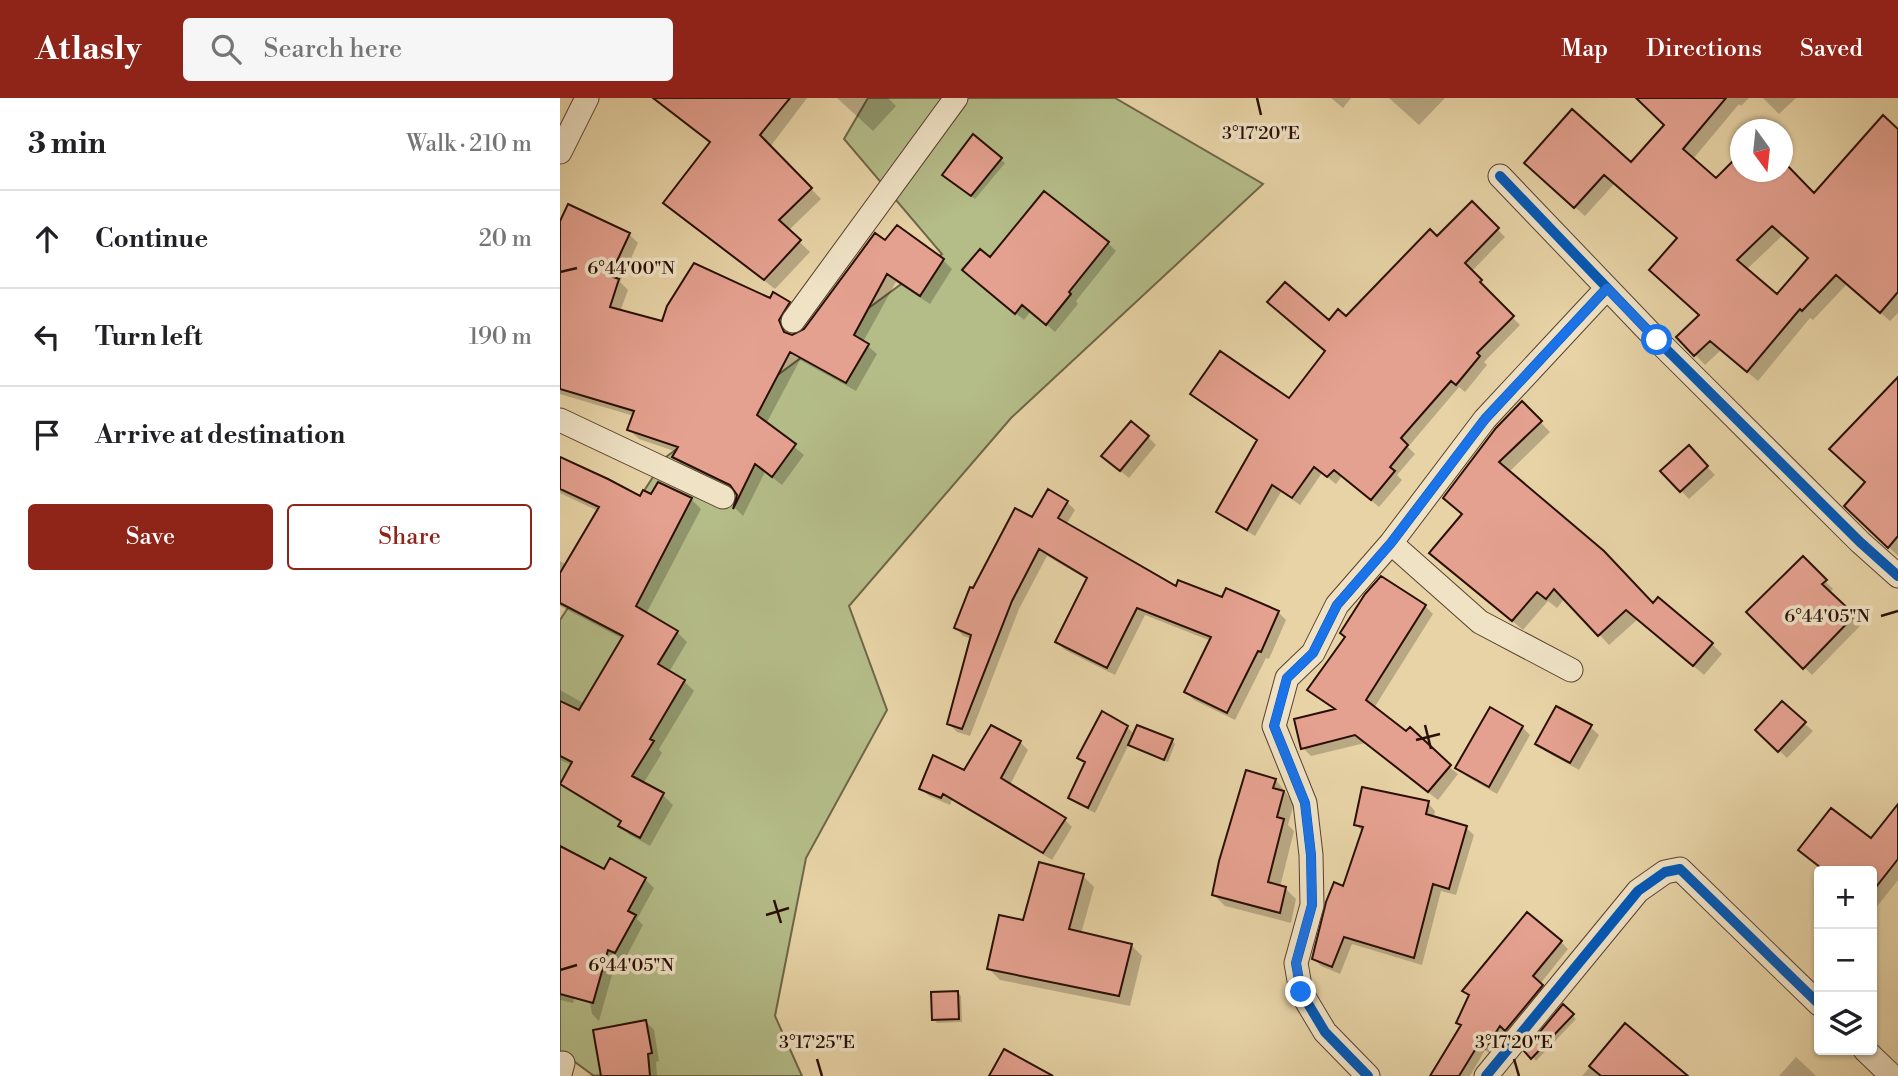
<!DOCTYPE html>
<html lang="en">
<head>
<meta charset="utf-8">
<style>
	:root { --surface:#fff; --page:#f6f6f6; --text:#202124; --muted:#757577; --line:#e0e0e0; --accent:#8f2418 }
	body { margin:0; font-family:"Libre Bodoni",serif; background:var(--page); color:var(--text) }
	.controls { position:absolute; right:21px; bottom:21px; display:grid; overflow:hidden; border-radius:7px; box-shadow:0 2px 5px #0004 }
	.controls button { width:63px; height:63px; display:grid; place-items:center; padding:0; border:0; border-bottom:2px solid var(--line); background:var(--surface); color:var(--text); font:35px sans-serif }
	.compass { position:absolute; left:1170px; top:21px; width:63px; height:63px; border-radius:50%; background:var(--surface); box-shadow:0 2px 5px #0004; rotate:165deg }
	.stop { position:absolute; width:21px; height:21px; margin:-16px; border:5px solid #1a73e8; border-radius:50%; background:#fff }
	.stop.end { background:#1a73e8; border-color:#fff; box-shadow:0 2px 7px #0008 }
	.list { margin:0; padding:0; list-style:none }
	h2 { display:flex; justify-content:space-between; align-items:center; height:91px; margin:0; padding:0 28px; font-size:30px }
	h2 small { font-size:23px; font-weight:400; color:var(--muted) }
	.list li { display:grid; grid-template-columns:46px 1fr auto; gap:21px; align-items:center; box-sizing:border-box; height:98px; padding:0 28px; border-top:2px solid var(--line) }
	.list b { display:block; font-size:26px; white-space:nowrap }
	.list em { font-size:23px; font-style:normal; color:var(--muted) }
	.actions { display:flex; gap:14px; padding:21px 28px }
	.actions a { flex:1; padding:16px 0; border:2px solid var(--accent); border-radius:7px; text-align:center; font-size:24px; color:var(--accent) }
	.actions .main { background:var(--accent); color:#fff }
	.icon { flex:none; width:38px; height:38px; fill:none; stroke:currentColor; stroke-width:2; stroke-linecap:round; stroke-linejoin:round }
	.map { position:relative; flex:none; width:1338px; height:978px; overflow:hidden }
	header { display:flex; align-items:center; gap:42px; box-sizing:border-box; height:98px; padding:0 35px; background:var(--accent); color:#fff }
	header strong { font-size:33px }
	nav { display:flex; gap:38px; margin-inline-start:auto; font-size:24px }
	.search { width:490px; height:63px; background:var(--page); display:flex; align-items:center; gap:18px; box-sizing:border-box; padding:0 24px; border-radius:7px; color:var(--muted); font-size:26px }
	main { display:flex }
	aside { flex:1; background:var(--surface) }
	.map>svg:first-child { display:block }
	.green { fill:#b4bc88; stroke:#6f6647; stroke-width:2 }
	.shadow { fill:#0003; fill-rule:evenodd }
	.building { fill:#e5a190; stroke:#2a0f06; stroke-width:2; fill-rule:evenodd }
	.lines { fill:none; stroke-linecap:round; stroke-linejoin:round }
	.minor-casing { stroke:#59402e; stroke-width:25 }
	.minor { stroke:#efe2c5; stroke-width:23 }
	.cycleway-casing { stroke:#efe2c5; stroke-width:15 }
	.cycleway { stroke:#0057b8; stroke-width:10 }
	.route { stroke:#1a73e8; stroke-width:9 }
	.ticks { fill:none; stroke:#2a0f06; stroke-width:2.5 }
	.ticks-label { font-size:18px; text-anchor:middle; fill:#2a0f06; stroke:#efe2c5; stroke-width:7; stroke-linejoin:round; paint-order:stroke }
</style>
</head>
<body>
<header>
<strong>Atlasly</strong>
<div class="search"><svg class="icon" aria-label="search" viewBox="0 0 24 24"><circle cx="10" cy="10" r="6"/><path d="M15 15l6 6"/></svg>Search here</div>
<nav><a>Map</a><a>Directions</a><a>Saved</a></nav>
</header>
<main>
<aside>
<h2>3 min<small>Walk · 210 m</small></h2>
<ul class="list">
<li><svg class="icon" aria-label="ahead" viewBox="0 0 24 24"><path d="M12 20V5M6 11l6-6 6 6"/></svg><div><b>Continue</b></div><em>20 m</em></li>
<li><svg class="icon" aria-label="left" viewBox="0 0 24 24"><path d="M17 20v-9H6M10 6l-5 5 5 5"/></svg><div><b>Turn left</b></div><em>190 m</em></li>
<li><svg class="icon" aria-label="arrive" viewBox="0 0 24 24"><path d="M6 21V4h12l-3 4 3 4H6"/></svg><div><b>Arrive at destination</b></div></li>
</ul>
<div class="actions"><a class="main">Save</a><a>Share</a></div>
</aside>
<div class="map">
<svg width="1338" height="978" viewBox="0 0 1338 978">
	<rect width="100%" height="100%" fill="#e7d3a6"/>
	<filter id="stains"><feTurbulence type="fractalNoise" baseFrequency=".00286" numOctaves="4"/><feColorMatrix values="0 0 0 0 .2 0 0 0 0 .09 0 0 0 0 .02 0 0 0 .5 -.17"/></filter>
	<radialGradient id="worn" r=".72"><stop offset=".6" stop-color="#630" stop-opacity="0"/><stop offset="1" stop-color="#630" stop-opacity=".3"/></radialGradient>
	<path class="green" d="M308 0H555L703 86 451 320 289 508 327 612 246 760 215 918 242 978H34L0 953V522L106 359 382 156 284 41Z"/>
	<path class="shadow" d="M92 0H247L210 49 261 101 228 133 250 154 215 191 105 104 151 45Z
		M277 0H328L336 8 313 33Z
		M771 0H791L783 10Z
		M829 0H885L859 27Z
		M1079 0H1189L1181 8 1179 6 1133 61 1156 82 1181 59V74H1223L1254 97 1323 20 1338 33V215L1330 223 1287 186 1253 222 1250 220 1198 283 1161 252 1145 267 1118 239 1141 217 1119 141 1055 85 1025 118 976 75 1071 67 1106 27ZM1223 137 1250 161 1217 198 1186 172Z
		M1203 0H1236L1219 16Z
		M413 39 445 65 415 101 387 80Z
		M912 106 945 139 911 174 929 191 926 193 960 227 924 264 927 267 905 294 899 289 848 349 855 356 837 377 842 382 819 409 782 378 776 386 762 375 740 407 721 394 695 438 666 421 658 413 698 343 640 304 632 296 730 303 767 254 769 224 786 220 877 141Z
		M0 127 69 136 78 145 60 184 68 192 60 214 103 225 210 202 229 205 238 214 228 232 230 238 245 233 326 145 383 162 392 171 370 206 336 184 303 244 317 256 296 293 240 262 206 326 244 357 222 387 205 374 183 418 175 410 179 397 176 393 123 368 114 359 117 354 79 341 69 332 74 318 0 296Z
		M548 145 556 153 516 203 518 206 495 234 471 213 464 222 412 180 430 162Z
		M1338 283V458L1286 408 1307 385 1272 351Z
		M962 305 990 334 948 375 1093 508 1152 546 1162 556 1144 577 1078 521 1049 547 1005 500 997 510 988 503 963 532 882 465 904 417Z
		M588 339 596 347 569 380 552 366Z
		M1129 350 1155 377 1129 401 1103 374Z
		M0 361 80 401 92 399 131 401 141 411 86 516 117 534 127 544 109 574 124 583 134 593 99 651 102 655 83 686 103 697 113 707 90 748 70 737 60 727 61 725 11 694 1 685 12 667 0 662V592L25 606 63 541 0 508V463L7 467 38 413 0 395Z
		M507 404 515 412 506 427 616 490 718 514 726 522 709 561 706 560 675 622 634 602 626 594 651 543 585 517 555 577 505 552 497 544 528 482 487 458 459 511 410 638 397 634 389 626 412 541 403 538 396 530 414 492 473 421Z
		M1243 461 1273 491 1269 495 1302 526 1252 577 1189 514Z
		M865 508 873 516 814 610 898 676 878 702 805 645 751 658 743 650 776 613 750 592Z
		M1222 606 1253 633 1227 660 1197 632Z
		M567 629 574 636 612 643 615 646 608 664 574 650 569 646 535 715 517 706 510 700 526 666 519 659Z
		M962 629 970 637 937 696 906 678 898 670Z
		M1030 629 1039 637 1019 672 985 653 977 645Z
		M460 644 468 652 450 687 504 721 512 729 492 762 392 702 390 707 369 698 361 690 404 674Z
		M716 682 734 705 728 727 734 733 720 789 725 790 736 801 731 825 665 808 654 797Z
		M868 705 875 713 874 720 906 730 914 737 896 797 881 793 862 867 792 846 780 876 761 868 754 861 784 790 803 734 796 727Z
		M1338 709V782L1315 811 1312 809V773H1265L1240 752 1311 743Z
		M0 751 45 773 51 762 85 781 94 790 77 821 83 827 64 863 57 859 39 923 32 916 24 870 13 905 0 902Z
		M523 778 534 789 521 836 571 847 582 858 570 908 440 882 429 871 464 824Z
		M1001 844 1008 851 980 886 989 895 933 957 925 952 910 978H872L902 929 899 925 910 898 904 893Z
		M397 894 401 898 402 924 377 925 374 921Z
		M1003 909 1016 921 976 963 967 953Z
		M86 924 94 932 99 963 96 964 97 978H26L42 975Z
		M1066 927 1128 978H1022Z
		M1236 959 1251 973 1256 978H1219Z"/>
	<path class="building" d="M93 0H230L200 37 252 90 219 122 241 142 204 182 103 105 150 44Z
		M1076 0H1166L1123 51 1156 80 1180 56V74H1222V62L1254 95 1323 17 1338 31V194L1320 215 1276 177 1242 213 1240 211 1187 274 1150 243 1134 258 1116 239 1139 217 1089 172 1117 140 1044 77 1014 110 964 65 1012 11 1071 64 1104 27ZM1212 128 1248 160 1217 196 1177 162Z
		M413 36 442 60 411 98 382 77Z
		M484 93 549 144 509 194 511 196 486 227 462 207 455 216 402 172 420 151 430 159Z
		M912 103 939 130 905 165 922 182 920 184 954 218 917 255 920 258 896 287 891 283 841 340 848 347 830 369 835 373 811 402 774 372 767 379 754 369 732 400 712 387 687 432 656 414 697 342 630 296 660 253 729 300 765 253 707 204 725 184 769 222 778 211 786 218 870 131 877 138Z
		M8 106 70 135 50 178 59 181 50 209 102 223 107 208 134 165 210 200 213 194 230 204 219 222 224 234 232 237 244 231 315 135 325 142 337 127 384 161 360 198 327 176 294 237 309 246 286 285 230 254 197 317 236 346 212 379 195 366 173 411 177 397 170 387 112 359 118 349 67 332 74 313 0 291V123Z
		M1338 279V438L1328 450 1284 408 1305 384 1269 351Z
		M962 303 982 323 939 364 1044 453 1093 505 1098 499 1153 545 1133 568 1066 512 1038 538 994 491 986 501 977 494 952 523 869 455 902 416 883 400 936 330Z
		M571 323 589 338 560 373 541 358Z
		M1129 347 1148 368 1120 394 1100 373Z
		M0 359 48 381 80 398 83 392 91 396 98 384 132 400 76 508 118 533 98 566 125 582 90 641 94 643 72 678 104 695 80 740 58 728 61 723 0 686 12 664 0 658V603L19 612 63 538 0 505V475L39 409 0 391Z
		M488 391 508 403 498 420 616 488 618 482 662 499 666 490 719 513 701 554 698 553 667 615 624 594 651 539 577 510 547 570 495 544 527 480 479 451 452 503 402 631 387 626 411 537 394 530 410 489 413 490 455 410 472 419Z
		M1243 458 1267 482 1262 486 1295 517 1243 571 1186 514Z
		M821 478 866 507 806 602 846 633 850 629 891 667 868 694 795 637 741 651 734 621 775 611 747 592 785 539 780 535 805 496Z
		M1222 603 1246 624 1218 654 1195 632Z
		M996 608 1032 627 1010 665 975 646Z
		M930 609 963 628 929 689 895 670Z
		M542 613 568 628 528 710 508 700 525 664 517 660Z
		M431 627 461 643 441 680 506 720 483 755 383 696 381 700 359 691 373 657 404 672Z
		M577 627 613 641 604 662 568 647Z
		M686 672 716 681 713 690 724 693 717 719 724 721 708 784 726 789 720 815 652 797 659 763Z
		M802 689 869 703 866 716 907 728 889 791 873 786 854 860 784 839 772 869 752 861 766 804 774 784 783 788 803 729 794 727Z
		M1338 706V761L1312 794V773H1265L1238 752 1271 710 1311 740Z
		M0 748 44 771 50 760 86 780 68 813 76 817 55 855 48 852 33 905 0 896Z
		M479 764 524 776 509 831 572 846 559 898 427 871 439 817 463 822Z
		M967 814 1002 843 973 878 983 887 945 933 940 928 925 951 918 947 899 978H870L901 927 896 925 909 897 902 893Z
		M398 893 399 921 372 922 371 894Z
		M1003 906 1014 916 971 961 964 953Z
		M86 922 92 955 88 956 90 978H41L33 932Z
		M1065 925 1128 978H1041L1029 968Z
		M444 951 493 978H429Z"/>
	<g class="lines">
		<defs>
			<path id="minor" d="M0 54 27 0
				M940 78 1097 242 1300 444 1338 478
				M233 223 396 0
				M0 322 163 399
				M831 445 920 524 1011 572
				M1305 952 1332 978
				M0 976 3 965
				M808 978 765 934 741 894 736 865 752 807 751 757 745 705 714 628 727 580 753 555 777 507 831 445 925 321 1047 190
				M926 978 1078 793 1105 774 1120 771 1259 906"/>
		</defs>
		<use href="#minor" class="minor-casing"/>
		<use href="#minor" class="minor"/>
		<defs>
			<path id="cycleway" d="M940 78 1097 242 1300 444 1338 478
				M808 978 765 934 741 894 736 865 752 807 751 757 745 705 714 628 727 580 753 555 777 507 831 445 925 321 1047 190
				M926 978 1078 793 1105 774 1120 771 1259 906"/>
		</defs>
		<use href="#cycleway" class="cycleway-casing"/>
		<use href="#cycleway" class="cycleway"/>
	</g>
	<g class="lines">
		<path class="route" d="M741 894 736 865 752 807 751 757 745 705 714 628 727 580 753 555 777 507 831 445 925 321 1047 190 1097 242"/>
	</g>
	<path class="ticks" d="M697 0 701 17M0 174 17 170M1321 518 1338 513M865 627 871 651M856 642 880 636M214 802 221 825M206 817 229 810M0 872 17 867M257 961 262 978M954 961 959 978"/>
	<g class="ticks-label">
		<text x="701" y="41">3°17'20"E</text>
		<text x="71" y="176">6°44'00"N</text>
		<text x="1267" y="524">6°44'05"N</text>
		<text x="71" y="873">6°44'05"N</text>
		<text x="257" y="950">3°17'25"E</text>
		<text x="954" y="950">3°17'20"E</text>
	</g>
	<rect width="100%" height="100%" filter="url(#stains)"/>
	<rect width="100%" height="100%" fill="url(#worn)"/>
</svg>
<div class="controls">
<button>+</button>
<button>−</button>
<button><svg class="icon" aria-label="layers" viewBox="0 0 24 24"><path d="M12 4l9 5-9 5-9-5zM3 14l9 5 9-5"/></svg></button>
</div>
<svg class="compass" viewBox="-18 -18 36 36"><path d="M0-13l5 13h-10z" fill="#e53935"/><path d="M0 13l5-13h-10z" fill="#757577"/></svg>
<div class="stop" style="left:1097px;top:242px"></div>
<div class="stop end" style="left:741px;top:894px"></div>
</div>
</main>
</body>
</html>
